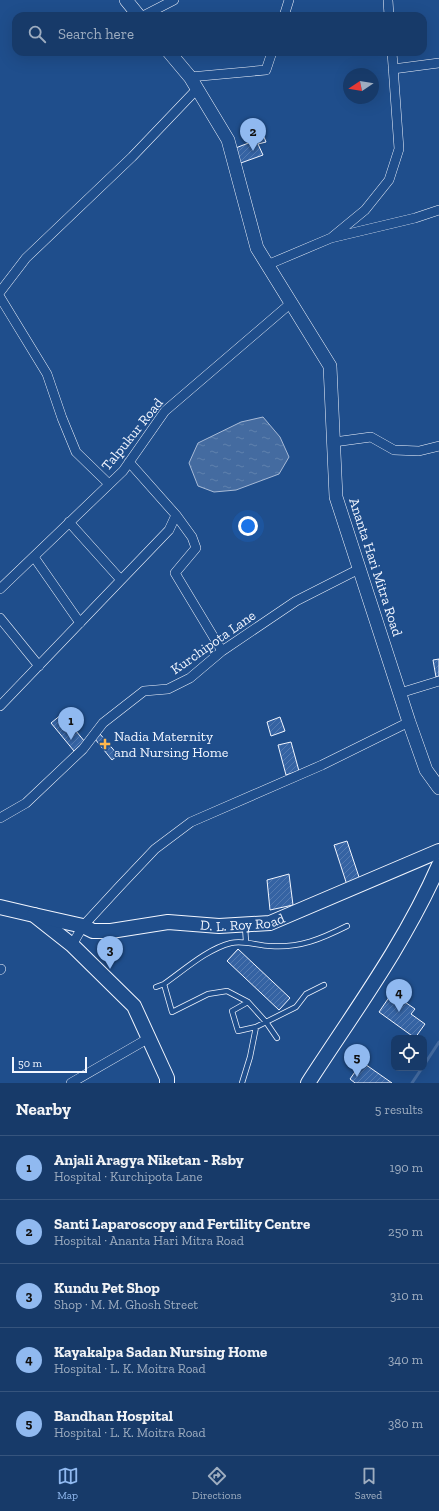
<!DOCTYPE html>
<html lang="en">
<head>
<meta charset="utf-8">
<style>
	:root { --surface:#173a69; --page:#20416f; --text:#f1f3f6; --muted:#9eadc0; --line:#36547d; --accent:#90b9f0 }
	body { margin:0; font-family:"Zilla Slab",serif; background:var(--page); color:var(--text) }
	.controls { position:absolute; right:12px; bottom:12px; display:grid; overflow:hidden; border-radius:8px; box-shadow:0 4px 16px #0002 }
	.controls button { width:36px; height:36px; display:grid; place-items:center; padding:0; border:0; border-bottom:1px solid var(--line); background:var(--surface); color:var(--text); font:20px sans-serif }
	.compass { position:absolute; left:343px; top:68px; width:36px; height:36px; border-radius:50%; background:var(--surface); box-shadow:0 4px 16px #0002; rotate:258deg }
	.scale { position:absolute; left:12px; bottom:10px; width:75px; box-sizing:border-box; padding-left:4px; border:2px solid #f2f6ff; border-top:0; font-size:11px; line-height:14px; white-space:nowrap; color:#f2f6ff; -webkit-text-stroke:3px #1f4e8c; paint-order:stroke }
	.you { position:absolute; left:248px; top:526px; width:14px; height:14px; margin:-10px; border:3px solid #fff; border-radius:50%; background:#1a73e8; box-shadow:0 0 0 6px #1a73e833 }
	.badge { display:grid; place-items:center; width:26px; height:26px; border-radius:50%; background:var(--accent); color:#111; font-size:13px; font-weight:700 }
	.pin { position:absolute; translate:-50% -33px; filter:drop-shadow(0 1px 2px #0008) }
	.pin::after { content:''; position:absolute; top:21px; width:14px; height:12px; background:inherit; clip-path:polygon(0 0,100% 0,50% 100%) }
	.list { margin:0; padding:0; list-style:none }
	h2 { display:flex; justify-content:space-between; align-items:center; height:52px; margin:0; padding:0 16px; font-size:17px }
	h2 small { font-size:13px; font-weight:400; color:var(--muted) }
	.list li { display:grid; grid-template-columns:26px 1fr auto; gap:12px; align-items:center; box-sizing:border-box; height:64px; padding:0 16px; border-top:1px solid var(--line) }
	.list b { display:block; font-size:15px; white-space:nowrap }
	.list p { margin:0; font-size:13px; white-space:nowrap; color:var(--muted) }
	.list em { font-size:13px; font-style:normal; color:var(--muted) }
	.icon { flex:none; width:22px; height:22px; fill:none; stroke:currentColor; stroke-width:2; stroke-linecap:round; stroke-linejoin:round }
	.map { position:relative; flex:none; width:439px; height:1083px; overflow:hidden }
	.search { position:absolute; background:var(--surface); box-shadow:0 4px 16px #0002; left:12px; right:12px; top:12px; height:44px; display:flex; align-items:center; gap:10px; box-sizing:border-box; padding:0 14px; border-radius:12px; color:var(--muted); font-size:15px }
	.sheet { height:372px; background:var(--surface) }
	nav { display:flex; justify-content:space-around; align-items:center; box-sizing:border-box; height:56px; border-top:1px solid var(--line); background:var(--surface); font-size:11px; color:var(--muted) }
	nav a { display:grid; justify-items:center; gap:2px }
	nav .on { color:var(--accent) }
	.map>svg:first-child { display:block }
	.water { fill:url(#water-ripples); stroke:#a8bbd7 }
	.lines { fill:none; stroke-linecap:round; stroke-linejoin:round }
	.stream { stroke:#446ba0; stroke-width:3 }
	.building { fill:url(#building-hatch); stroke:#f2f6ff }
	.lane-casing { stroke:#f2f6ff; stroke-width:6 }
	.street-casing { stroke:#f2f6ff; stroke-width:10 }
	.secondary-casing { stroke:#f2f6ff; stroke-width:14 }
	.primary-casing { stroke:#f2f6ff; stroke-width:16 }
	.lane { stroke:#1f4e8c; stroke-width:4.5 }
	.street { stroke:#1f4e8c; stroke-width:9 }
	.secondary { stroke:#1f4e8c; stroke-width:13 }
	.primary { stroke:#1f4e8c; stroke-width:14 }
	.poi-dot { fill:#ffb74d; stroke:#1f4e8c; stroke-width:1.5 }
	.labels { text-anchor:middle; stroke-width:3; stroke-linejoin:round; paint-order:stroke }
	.street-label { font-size:14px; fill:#f2f6ff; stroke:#1f4e8c }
	.poi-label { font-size:14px; fill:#f2f6ff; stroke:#1f4e8c; text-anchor:start }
</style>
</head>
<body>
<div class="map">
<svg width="439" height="1083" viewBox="0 0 439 1083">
	<defs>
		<pattern id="water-ripples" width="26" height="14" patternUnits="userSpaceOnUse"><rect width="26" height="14" fill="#446ba0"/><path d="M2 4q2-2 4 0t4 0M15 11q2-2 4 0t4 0" fill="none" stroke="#5f81ae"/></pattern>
		<pattern id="building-hatch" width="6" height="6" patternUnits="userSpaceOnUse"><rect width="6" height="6" fill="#3563a3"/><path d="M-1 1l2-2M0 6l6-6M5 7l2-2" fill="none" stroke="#537ab1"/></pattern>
	</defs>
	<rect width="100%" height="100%" fill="#1f4e8c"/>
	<path class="water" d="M263 417 280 437 289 457 279 474 236 490 214 492 198 486 189 463 198 443 241 422Z"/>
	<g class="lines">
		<path class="stream" d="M424 1065 439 1042
			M412 1083 422 1068"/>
	</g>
	<path class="building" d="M264 137 266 142 258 144 263 155 238 164 233 149Z
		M439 659V676L436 677 433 660Z
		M62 714 85 742 74 751 51 723Z
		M280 717 285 731 271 736 267 722Z
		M100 734 118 755 112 760 95 739Z
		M291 742 299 771 286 775 278 745Z
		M347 841 360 880 347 885 334 845Z
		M289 874 293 905 270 910 267 880Z
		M238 949 290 998 279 1010 227 961Z
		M392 993 415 1009 411 1014 425 1024 415 1038 379 1012Z
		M362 1062 392 1083H355L350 1079Z"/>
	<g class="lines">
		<defs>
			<path id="lane" d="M245 926 246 942
				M164 984 172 1012 208 994 227 991 248 1002 266 1022 277 1038
				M156 987 164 984C184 970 207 949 231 943 245 940 258 946 271 946 300 948 321 939 347 926
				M248 1002 232 1011 238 1031 256 1027 296 1007 306 994 324 985
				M242 1083 250 1057 256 1027"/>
			<path id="street" d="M388 0 389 16
				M143 16 174 0
				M284 16 289 0
				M393 69 439 63
				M190 77 266 70 272 52
				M331 238 365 210 389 180 399 149 392 52
				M267 265 331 238 415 218 439 210
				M0 292 26 258 132 157 197 89
				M0 297 47 374 62 418 76 452 109 484
				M334 442 371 437 394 450 419 451 439 446
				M176 515 192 537 196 548 175 573 222 651
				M69 522 121 580
				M34 557 80 623
				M0 589 123 471 165 411 291 303
				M0 618 39 666
				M400 693 439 681
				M0 706 169 530 176 515 129 462
				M0 818 26 803 83 749 103 723 144 691 168 689 190 678 222 651 296 601 359 569
				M72 945 83 926 119 887 155 849 191 822 322 765 409 722
				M0 970 1 969
				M71 1083 149 1038"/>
			<path id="secondary" d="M126 0 139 16
				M169 52 190 77 228 140 257 248 330 366 336 497 409 722 426 770 439 788"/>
			<g id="primary">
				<path d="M0 907 34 915 72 945 134 1006 167 1078V1083"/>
				<path id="s1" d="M34 915 83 926 93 931H111L168 922 219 926 270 923 439 851"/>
				<path d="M308 1083C354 1012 405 943 439 865"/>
			</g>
		</defs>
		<use href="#lane" class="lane-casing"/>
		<use href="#street" class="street-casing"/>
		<use href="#secondary" class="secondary-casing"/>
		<use href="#primary" class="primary-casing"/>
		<use href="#lane" class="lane"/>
		<use href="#street" class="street"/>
		<use href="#secondary" class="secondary"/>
		<use href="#primary" class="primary"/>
	</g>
	<path class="poi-dot" d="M103 738h4v4h4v4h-4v4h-4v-4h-4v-4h4z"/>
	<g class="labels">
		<g class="street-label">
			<text transform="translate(132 434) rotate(-51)" y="5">Talpukur Road</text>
			<text transform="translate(376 567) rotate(72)" y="5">Ananta Hari Mitra Road</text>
			<text transform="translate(213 642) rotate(-35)" y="5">Kurchipota Lane</text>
			<text dy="5" stroke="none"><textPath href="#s1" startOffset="212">D. L. Roy Road</textPath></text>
		</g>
		<g class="poi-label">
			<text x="114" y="741">Nadia Maternity<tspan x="114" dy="16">and Nursing Home</tspan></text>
		</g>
	</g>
</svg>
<div class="controls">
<button><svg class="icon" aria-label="locate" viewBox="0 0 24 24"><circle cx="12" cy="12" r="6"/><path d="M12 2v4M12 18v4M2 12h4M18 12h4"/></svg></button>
</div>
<svg class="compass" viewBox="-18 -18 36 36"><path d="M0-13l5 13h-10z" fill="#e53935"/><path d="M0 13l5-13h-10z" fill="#9eadc0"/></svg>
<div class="scale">50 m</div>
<div class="you"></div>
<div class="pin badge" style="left:71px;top:740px">1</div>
<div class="pin badge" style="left:253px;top:151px">2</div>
<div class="pin badge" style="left:110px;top:969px">3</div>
<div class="pin badge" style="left:399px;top:1012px">4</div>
<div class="pin badge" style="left:357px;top:1077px">5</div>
<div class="search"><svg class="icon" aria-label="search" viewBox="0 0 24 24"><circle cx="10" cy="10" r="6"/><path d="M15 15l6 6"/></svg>Search here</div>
</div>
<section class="sheet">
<h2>Nearby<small>5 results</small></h2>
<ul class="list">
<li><span class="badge">1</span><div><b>Anjali Aragya Niketan - Rsby</b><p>Hospital · Kurchipota Lane</p></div><em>190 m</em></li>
<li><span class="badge">2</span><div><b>Santi Laparoscopy and Fertility Centre</b><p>Hospital · Ananta Hari Mitra Road</p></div><em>250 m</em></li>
<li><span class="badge">3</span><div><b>Kundu Pet Shop</b><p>Shop · M. M. Ghosh Street</p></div><em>310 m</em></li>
<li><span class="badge">4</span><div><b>Kayakalpa Sadan Nursing Home</b><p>Hospital · L. K. Moitra Road</p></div><em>340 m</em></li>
<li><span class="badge">5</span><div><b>Bandhan Hospital</b><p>Hospital · L. K. Moitra Road</p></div><em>380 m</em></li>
</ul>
</section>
<nav>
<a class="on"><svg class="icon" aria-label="map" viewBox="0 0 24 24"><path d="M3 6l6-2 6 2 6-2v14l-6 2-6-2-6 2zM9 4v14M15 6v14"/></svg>Map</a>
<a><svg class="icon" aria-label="directions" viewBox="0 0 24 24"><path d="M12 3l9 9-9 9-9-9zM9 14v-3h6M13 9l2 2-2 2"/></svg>Directions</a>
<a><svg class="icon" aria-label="saved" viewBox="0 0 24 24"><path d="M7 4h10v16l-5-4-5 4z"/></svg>Saved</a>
</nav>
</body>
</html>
